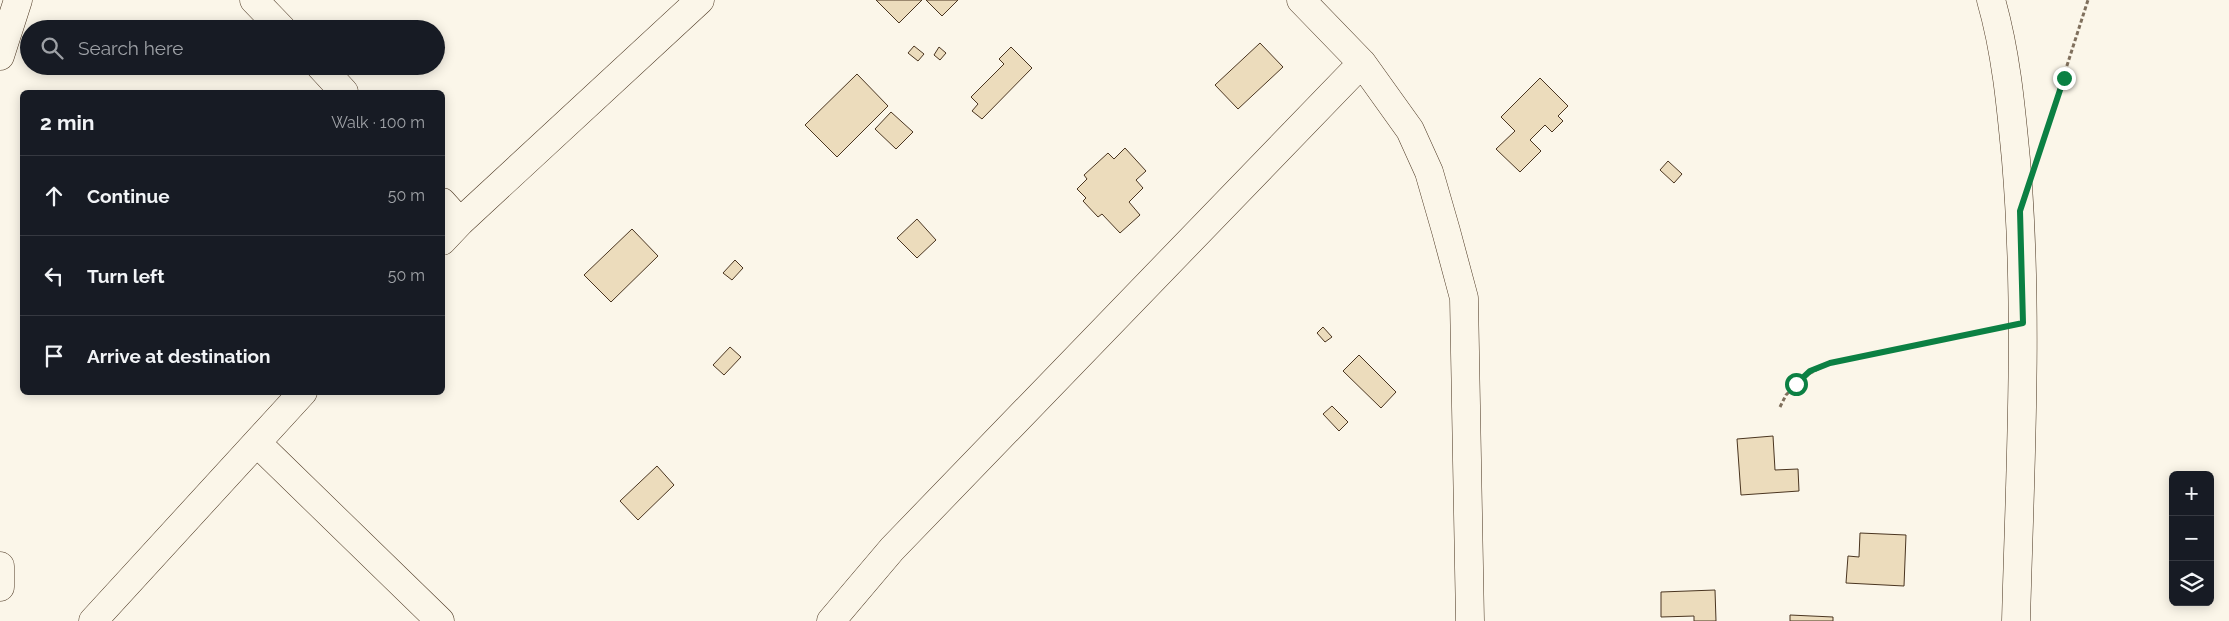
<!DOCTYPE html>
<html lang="en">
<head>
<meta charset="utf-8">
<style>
	:root { --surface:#171b24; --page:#242831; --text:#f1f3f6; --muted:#9ea1a6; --line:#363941 }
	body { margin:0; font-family:Raleway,sans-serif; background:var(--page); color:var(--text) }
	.controls { position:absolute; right:15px; bottom:15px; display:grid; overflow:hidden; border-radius:8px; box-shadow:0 2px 12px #0003 }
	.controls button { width:45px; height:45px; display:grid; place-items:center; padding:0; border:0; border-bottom:1px solid var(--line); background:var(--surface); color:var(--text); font:25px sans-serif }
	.stop { position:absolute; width:15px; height:15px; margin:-11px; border:4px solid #0b8043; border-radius:50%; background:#fff }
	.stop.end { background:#0b8043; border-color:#fff; box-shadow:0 1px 5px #0008 }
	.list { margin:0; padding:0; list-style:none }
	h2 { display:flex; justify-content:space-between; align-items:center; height:65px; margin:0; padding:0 20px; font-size:21px }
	h2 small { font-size:16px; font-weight:400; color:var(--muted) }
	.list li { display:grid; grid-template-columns:32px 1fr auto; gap:15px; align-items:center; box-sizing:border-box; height:80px; padding:0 20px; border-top:1px solid var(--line) }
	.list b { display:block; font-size:19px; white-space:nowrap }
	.list em { font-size:16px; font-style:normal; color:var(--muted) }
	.icon { flex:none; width:28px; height:28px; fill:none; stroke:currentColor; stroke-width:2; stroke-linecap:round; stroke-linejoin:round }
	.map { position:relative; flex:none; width:2229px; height:621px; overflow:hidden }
	.search { position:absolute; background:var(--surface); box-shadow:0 2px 12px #0003; left:20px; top:20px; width:425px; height:55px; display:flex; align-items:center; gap:12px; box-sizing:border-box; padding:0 18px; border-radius:28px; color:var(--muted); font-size:19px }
	.panel { position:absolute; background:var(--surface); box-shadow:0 2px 12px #0003; left:20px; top:90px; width:425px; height:305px; border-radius:8px }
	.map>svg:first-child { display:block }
	.building { fill:#ecdcbc; stroke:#4a3520 }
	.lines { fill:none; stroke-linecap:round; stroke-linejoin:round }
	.minor-casing { stroke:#4a3520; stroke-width:29 }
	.path { stroke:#7f6f5c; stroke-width:3; stroke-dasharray:4 2.5; stroke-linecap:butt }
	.minor { stroke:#fbf6e9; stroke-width:28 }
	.route { stroke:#0b8043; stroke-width:6 }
</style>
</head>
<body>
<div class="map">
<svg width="2229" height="621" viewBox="0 0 2229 621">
	<rect width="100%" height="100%" fill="#fbf6e9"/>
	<path class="building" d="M876 0H922L899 23Z
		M926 0H958L942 16Z
		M1260 43 1283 67 1238 109 1215 85Z
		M914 46 924 54 918 61 908 53Z
		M939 47 946 53 940 60 934 55Z
		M1011 47 1032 68 982 119 972 111 978 104 971 97 1004 64 999 59Z
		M857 74 888 106 837 157 805 125Z
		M1540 78 1568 106 1558 116 1563 121 1552 132 1545 125 1530 140 1541 151 1520 172 1496 149 1515 131 1501 117Z
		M891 112 913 132 896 149 875 129Z
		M1125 148 1146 171 1136 180 1143 188 1129 202 1140 215 1120 233 1102 214 1098 217 1083 201 1086 198 1077 189 1087 179 1084 175 1108 153 1114 159Z
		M1668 161 1682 174 1674 183 1660 170Z
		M917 219 936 240 917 258 897 238Z
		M632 229 658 256 611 302 584 275Z
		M735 260 743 268 732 280 723 273Z
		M1323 327 1332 337 1325 342 1317 333Z
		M730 347 741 357 724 375 713 365Z
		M1359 355 1396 392 1381 408 1343 371Z
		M1332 406 1348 422 1339 431 1323 414Z
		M1773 436 1775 470 1798 469 1799 491 1741 495 1737 439Z
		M657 466 674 485 638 520 620 501Z
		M1860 533 1906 535 1904 586 1846 583 1848 556 1859 557Z
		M1715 590 1716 621H1694V616L1661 617V592Z
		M1790 615 1833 617V621H1790Z"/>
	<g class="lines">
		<defs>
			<path id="minor" d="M254 0 282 29
				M1301 0 1362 63 1410 130 1429 172 1446 231 1464 298 1470 621
				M1991 0C2006 52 2011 107 2016 160 2029 313 2020 468 2016 621
				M0 56 18 0
				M320 66 344 92
				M442 202 460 222
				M442 241 460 222 700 0
				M257 443 440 621
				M0 566V587
				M93 621 303 392
				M831 621 892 549 1362 63"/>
		</defs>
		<use href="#minor" class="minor-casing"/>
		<path class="path" d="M2045 134 2088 0
			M1780 407 1786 395 1805 376 1829 363 1993 329"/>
		<use href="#minor" class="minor"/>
	</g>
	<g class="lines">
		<path class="route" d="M1796 384 1810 371 1830 363 2023 323 2020 211 2064 78"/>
	</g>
</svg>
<div class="controls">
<button>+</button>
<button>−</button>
<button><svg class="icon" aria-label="layers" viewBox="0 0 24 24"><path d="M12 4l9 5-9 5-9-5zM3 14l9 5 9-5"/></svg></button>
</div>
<div class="stop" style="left:1796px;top:384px"></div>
<div class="stop end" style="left:2064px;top:78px"></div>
<div class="search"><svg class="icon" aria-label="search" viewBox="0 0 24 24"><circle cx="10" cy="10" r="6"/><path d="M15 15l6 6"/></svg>Search here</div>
<section class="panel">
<h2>2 min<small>Walk · 100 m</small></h2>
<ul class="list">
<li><svg class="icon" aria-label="ahead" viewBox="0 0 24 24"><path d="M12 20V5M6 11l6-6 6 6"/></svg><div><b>Continue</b></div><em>50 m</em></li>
<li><svg class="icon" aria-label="left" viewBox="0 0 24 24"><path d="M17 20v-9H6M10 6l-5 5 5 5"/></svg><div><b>Turn left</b></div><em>50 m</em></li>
<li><svg class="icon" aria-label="arrive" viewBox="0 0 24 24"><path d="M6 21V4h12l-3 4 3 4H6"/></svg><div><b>Arrive at destination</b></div></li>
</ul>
</section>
</div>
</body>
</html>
